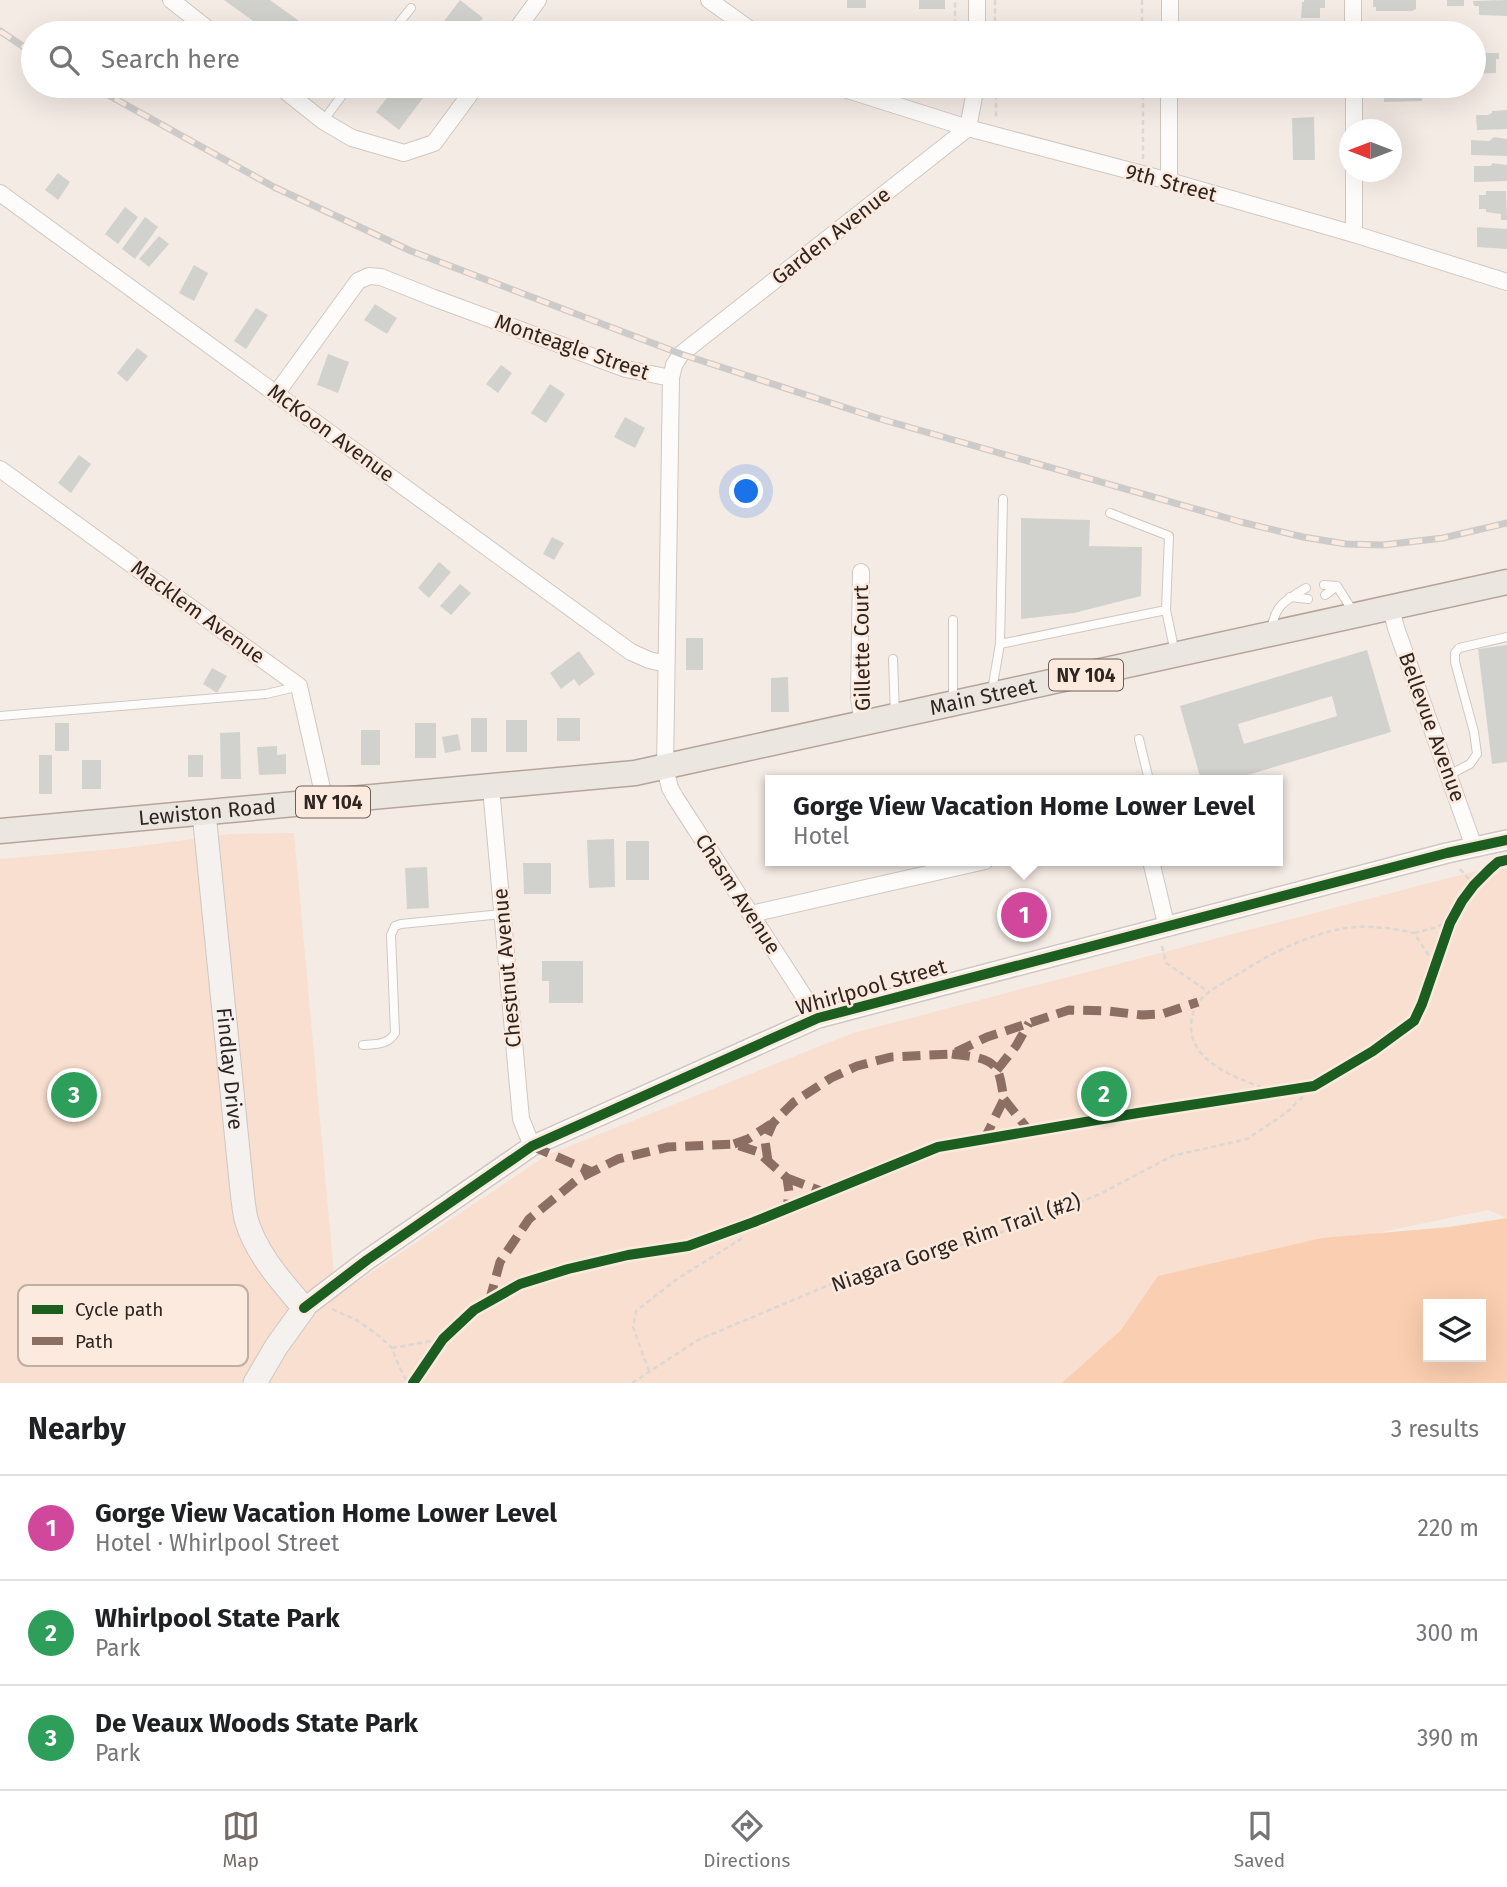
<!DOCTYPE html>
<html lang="en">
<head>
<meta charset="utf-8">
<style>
	:root { --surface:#fff; --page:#f2f2f2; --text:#202124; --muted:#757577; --line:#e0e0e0; --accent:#746b66 }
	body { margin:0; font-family:"Fira Sans",sans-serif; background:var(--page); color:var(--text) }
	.controls { position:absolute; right:21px; bottom:21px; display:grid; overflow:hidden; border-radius:0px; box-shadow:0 7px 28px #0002 }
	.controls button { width:63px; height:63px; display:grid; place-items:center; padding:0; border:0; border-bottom:2px solid var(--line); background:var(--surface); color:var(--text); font:35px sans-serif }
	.compass { position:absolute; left:1339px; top:119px; width:63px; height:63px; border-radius:50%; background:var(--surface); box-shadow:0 7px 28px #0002; rotate:270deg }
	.you { position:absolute; left:747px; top:492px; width:24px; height:24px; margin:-18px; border:5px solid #fff; border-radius:50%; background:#1a73e8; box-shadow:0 0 0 10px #1a73e833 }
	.badge { display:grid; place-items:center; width:46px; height:46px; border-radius:50%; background:var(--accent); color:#fff; font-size:23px; font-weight:700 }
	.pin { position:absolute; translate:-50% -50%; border:4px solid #fff; box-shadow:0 2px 7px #0006 }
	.popup { position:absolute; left:765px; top:775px; width:518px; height:91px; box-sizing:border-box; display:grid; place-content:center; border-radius:0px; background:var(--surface); filter:drop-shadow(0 2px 5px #0005); font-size:23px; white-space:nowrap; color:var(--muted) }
	.popup b { font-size:26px; color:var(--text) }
	.popup::after { content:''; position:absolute; left:50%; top:100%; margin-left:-14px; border:14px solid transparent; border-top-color:var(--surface) }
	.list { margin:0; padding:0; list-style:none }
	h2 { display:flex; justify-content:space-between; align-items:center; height:91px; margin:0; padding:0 28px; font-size:30px }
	h2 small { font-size:23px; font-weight:400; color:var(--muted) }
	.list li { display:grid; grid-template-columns:46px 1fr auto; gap:21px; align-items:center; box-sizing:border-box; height:105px; padding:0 28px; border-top:2px solid var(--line) }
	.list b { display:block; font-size:26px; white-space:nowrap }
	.list p { margin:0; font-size:23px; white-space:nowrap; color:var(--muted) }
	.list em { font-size:23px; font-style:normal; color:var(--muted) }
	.icon { flex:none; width:38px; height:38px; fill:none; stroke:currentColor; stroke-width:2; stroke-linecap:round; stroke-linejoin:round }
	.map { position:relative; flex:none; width:1507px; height:1383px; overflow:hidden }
	.search { position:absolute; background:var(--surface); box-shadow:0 7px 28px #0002; left:21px; right:21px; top:21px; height:77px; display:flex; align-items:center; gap:18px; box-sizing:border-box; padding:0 24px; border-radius:38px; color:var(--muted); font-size:26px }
	.sheet { height:406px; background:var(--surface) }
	nav { display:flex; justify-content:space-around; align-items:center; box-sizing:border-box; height:98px; border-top:2px solid var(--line); background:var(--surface); font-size:19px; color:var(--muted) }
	nav a { display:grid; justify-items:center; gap:4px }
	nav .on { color:var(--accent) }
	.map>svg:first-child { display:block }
	.green { fill:#f8dfcf }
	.water { fill:#faceb0; fill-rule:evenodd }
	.building { fill:#d1d2ce; fill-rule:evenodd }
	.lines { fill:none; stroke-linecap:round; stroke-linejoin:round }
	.service-casing { stroke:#cfc7c1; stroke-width:10 }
	.minor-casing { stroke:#cfc7c1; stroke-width:18 }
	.tertiary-casing { stroke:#cfc7c1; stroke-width:22 }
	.secondary-casing { stroke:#cfc7c1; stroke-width:25 }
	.primary-casing { stroke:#b4a59b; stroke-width:27 }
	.path { stroke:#dbd7d5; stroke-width:2.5; stroke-dasharray:5 3.5; stroke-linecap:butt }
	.service { stroke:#fefcfb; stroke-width:8 }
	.minor { stroke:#fefcfb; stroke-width:16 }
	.tertiary { stroke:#fefcfb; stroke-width:19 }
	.secondary { stroke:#f5f1ee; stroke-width:23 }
	.primary { stroke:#ece6e1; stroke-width:24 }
	.rail-casing { stroke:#cdcbc9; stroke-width:7 }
	.rail { stroke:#fceade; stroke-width:4.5; stroke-dasharray:13; stroke-linecap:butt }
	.quiet { stroke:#8d6e63; stroke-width:9; stroke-dasharray:18 9; stroke-linecap:butt }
	.cycleway-casing { stroke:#fceade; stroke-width:15 }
	.cycleway { stroke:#1b5e20; stroke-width:10 }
	.labels { text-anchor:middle; stroke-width:5; stroke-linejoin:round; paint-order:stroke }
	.shield { fill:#fceade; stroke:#6c615a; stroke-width:2 }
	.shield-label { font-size:19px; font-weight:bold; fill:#2f2621 }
	.street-label { font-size:21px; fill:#2f2621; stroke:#fceade }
	.key { fill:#fceade; stroke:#beafa5; stroke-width:2 }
	.key-label { font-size:19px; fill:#2f2621 }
</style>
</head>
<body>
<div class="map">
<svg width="1507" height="1383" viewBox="0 0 1507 1383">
	<rect width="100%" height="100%" fill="#f5ebe5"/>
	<path class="green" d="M294 833 336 1296 547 1155 853 1033 1472 872 1507 867V1218L1488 1210 1308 1247 1069 1383H0V859L125 848 230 834Z"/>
	<path class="water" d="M1507 1218V1383H1062L1121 1330 1158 1276 1322 1238 1449 1227ZM1428 1304H1481V1357H1428Z"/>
	<path class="building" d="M224 0H270L316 33H270Z
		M460 0 483 18 471 33H435Z
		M847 0H866V8H847Z
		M919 0H945V9H919Z
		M1304 0H1325V8H1320V18H1301L1302 2H1304Z
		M1373 0H1416V9L1412 11H1376V7H1373Z
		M1447 0H1464V6H1447Z
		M1507 0V16L1479 15V6H1474L1473 1Z
		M1293 26H1317V33H1293Z
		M1383 26H1418V33H1383Z
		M1474 53H1499V59H1496V73L1474 74Z
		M396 86H432L399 130 376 112Z
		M1384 86H1422V101L1384 102Z
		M1507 110V129L1477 130 1476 115H1488L1492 113V111Z
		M1314 117 1315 160H1293L1292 118Z
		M1494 137 1507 139V156L1471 155V140L1489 141Z
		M1492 163 1507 165V181L1474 182V166H1489L1492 165Z
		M58 173 70 182 58 200 45 190Z
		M1486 191H1506L1507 220H1501V214L1486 212V209H1479V195H1486Z
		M125 207 138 217 118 244 105 234Z
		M145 217 158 227 135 259 122 249Z
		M1477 227 1507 229V249L1477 247Z
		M159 236 169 244 149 267 139 259Z
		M194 265 208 273 194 301 179 293Z
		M375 304 397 318 387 334 364 320Z
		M256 308 268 315 246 349 234 341Z
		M137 348 148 356 127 382 117 373Z
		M328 354 349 362 338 393 317 385Z
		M501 365 512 373 498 393 486 384Z
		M550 384 565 394 546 423 531 413Z
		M625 417 645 428 635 448 614 437Z
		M79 455 91 464 71 493 58 483Z
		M1021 518 1090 520 1089 546 1142 547 1141 596 1074 613 1021 619Z
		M552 537 564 543 554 560 543 554Z
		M439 562 451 572 429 598 418 588Z
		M460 584 471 593 451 615 440 606Z
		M686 638H703V670H686Z
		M1507 645V762L1492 764 1478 649Z
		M1367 650 1391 732 1231 780H1201L1180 706ZM1332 696 1337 716 1244 744 1238 724Z
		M579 651 595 674 579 686 574 679 561 689 550 673Z
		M212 668 227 676 217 693 203 684Z
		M788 677 789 712H771V678Z
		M471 718H487V752H471Z
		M557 718H580V741H557Z
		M506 720H527V752H506Z
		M55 723H69V751H55Z
		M415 723H436V758H415Z
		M361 730H380V765H361Z
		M240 732 241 779H221L220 733Z
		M458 734 461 750 445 753 442 737Z
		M277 746V755L286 754V774L259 775 257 747Z
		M39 755H52V794H39Z
		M188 755H203V777H188Z
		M82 760H101V789H82Z
		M614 839 615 887 589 888 587 840Z
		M626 841H649V880H626Z
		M523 863H551V894H524Z
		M427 867 429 908 407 909 405 868Z
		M1028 894 1037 931 1021 935 1012 898Z
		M542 961H583V1003H549V981H542Z"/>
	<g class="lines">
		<defs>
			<path id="service" d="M391 33 411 8
				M323 121 349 86
				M1110 513 1169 536 1166 610
				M1324 585 1337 586 1354 613
				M1325 595 1337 586
				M1290 597 1308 599
				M953 620V702
				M1271 631C1275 605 1284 601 1306 588
				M1000 644 1003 499
				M893 659 895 715
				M992 690 1000 644 1166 610 1175 653
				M0 716 266 694 296 687
				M1139 739 1149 780
				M1449 775 1470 764 1477 754 1474 732 1455 662V653L1459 648 1507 637
				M363 1045C376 1044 388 1045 395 1033L391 935 395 926 401 924 502 914"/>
			<path id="minor" d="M171 0 213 33
				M709 0 755 33
				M1353 0V33
				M514 33 538 0
				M977 33V0
				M1170 33V0
				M279 86 323 121 352 138 404 153 434 143 476 86
				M835 86 968 128 1169 181 1354 234 1507 282
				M1354 86V130
				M1354 172V234
				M1169 181V86
				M0 193 631 652 649 660 666 664
				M276 394 358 281 369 276 381 277 434 298 626 369 671 378
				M0 469 299 686 325 802
				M861 572 859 697 863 725
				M1391 608 1396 628 1474 847
				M491 788 521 1119 532 1146
				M1151 861 1167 928
				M751 914 985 861
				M818 1018 675 797 670 788 665 768 671 378 674 365 681 354 968 128 976 86"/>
			<path id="tertiary" d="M304 1308 367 1260 532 1146 818 1018 1447 853 1507 840"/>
			<g id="secondary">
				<path id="s1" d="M204 813 242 1191C243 1200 244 1210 246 1219 256 1254 282 1282 304 1308L276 1347 255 1383"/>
			</g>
			<g id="primary">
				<path id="s2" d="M0 831 635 773 1507 582"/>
			</g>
		</defs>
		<use href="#service" class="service-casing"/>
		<use href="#minor" class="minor-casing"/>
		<use href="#tertiary" class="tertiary-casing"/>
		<use href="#secondary" class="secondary-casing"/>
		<use href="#primary" class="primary-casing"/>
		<path class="path" d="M995 0V33
			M1142 0V33
			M955 33V0
			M996 86V119
			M1143 86V159
			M955 96V86
			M1460 869 1474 885
			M1414 933 1434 928 1452 920
			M1162 946 1166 963 1209 992
			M1278 1092C1247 1083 1190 1065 1191 1026 1191 1017 1194 1008 1199 1001 1211 988 1229 980 1243 971 1273 952 1310 934 1346 928 1367 925 1393 928 1414 933L1435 965
			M332 1309 358 1321 379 1336 392 1348 398 1364 408 1383
			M392 1348 443 1339
			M649 1371 633 1327 636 1311 677 1279 741 1239V1227
			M632 1383 698 1340 874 1266 972 1242 1040 1219 1100 1194 1172 1156 1247 1139 1286 1113 1314 1086"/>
		<use href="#service" class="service"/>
		<use href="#minor" class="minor"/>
		<use href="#tertiary" class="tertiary"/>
		<use href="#secondary" class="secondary"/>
		<use href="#primary" class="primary"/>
		<defs>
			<path id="rail" d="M0 31 33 53
				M92 86 274 187 411 251 681 354 877 418 1241 522 1303 537 1346 544 1383 545 1443 538 1507 523"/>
		</defs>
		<use href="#rail" class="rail-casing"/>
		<use href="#rail" class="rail"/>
		<path class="quiet" d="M952 1054C965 1056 986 1056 995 1067 1001 1074 1002 1090 1004 1099L984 1140
			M997 1070 1016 1046 1029 1023
			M1004 1099 1030 1132
			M734 1144 748 1139 771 1124
			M532 1146 592 1172
			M768 1161 765 1141 773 1123 794 1102 831 1078 857 1066 891 1057 952 1054 987 1037 1069 1010 1108 1011 1142 1015 1162 1014 1198 1002
			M787 1178 826 1193
			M489 1302 500 1262 529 1219 578 1179 618 1159 668 1147 734 1144 758 1152 787 1178 789 1192 787 1209"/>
		<defs>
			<path id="cycleway" d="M304 1308 367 1260 532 1146 818 1018 1447 853 1507 840
				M413 1383 443 1339 474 1310 520 1284 568 1269 628 1255 688 1246 754 1222 938 1147 1138 1113 1314 1086 1373 1051 1414 1021 1422 1004 1450 923 1462 901 1474 885 1490 869 1498 862 1507 860"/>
		</defs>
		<use href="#cycleway" class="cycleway-casing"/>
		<use href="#cycleway" class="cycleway"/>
	</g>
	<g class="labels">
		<g class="shield">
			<rect x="1049" y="659.5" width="74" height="31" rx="5"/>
			<rect x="296" y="786.5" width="74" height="31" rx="5"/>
		</g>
		<g class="shield-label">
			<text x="1086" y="682">NY 104</text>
			<text x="333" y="809">NY 104</text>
		</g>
		<g class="street-label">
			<text transform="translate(1171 183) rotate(15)" y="7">9th Street</text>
			<text transform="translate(831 236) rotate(-38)" y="7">Garden Avenue</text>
			<text transform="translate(572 347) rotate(19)" y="7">Monteagle Street</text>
			<text transform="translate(331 433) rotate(36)" y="7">McKoon Avenue</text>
			<text transform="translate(198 612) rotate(36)" y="7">Macklem Avenue</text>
			<text transform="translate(862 648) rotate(-91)" y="7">Gillette Court</text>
			<text dy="7" stroke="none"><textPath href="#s2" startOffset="994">Main Street</textPath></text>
			<text transform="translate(1432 727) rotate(70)" y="7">Bellevue Avenue</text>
			<text dy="7" stroke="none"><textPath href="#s2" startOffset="208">Lewiston Road</textPath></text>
			<text transform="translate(738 894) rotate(57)" y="7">Chasm Avenue</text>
			<text transform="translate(507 968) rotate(-95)" y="7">Chestnut Avenue</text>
			<text transform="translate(871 987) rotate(-16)" y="7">Whirlpool Street</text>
			<text dy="7" stroke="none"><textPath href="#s1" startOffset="257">Findlay Drive</textPath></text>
			<text transform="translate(956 1243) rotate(-19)" y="7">Niagara Gorge Rim Trail (#2)</text>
		</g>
	</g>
	<rect x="18" y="1285" width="230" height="81" rx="10" class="key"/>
	<rect x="32" y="1305" width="31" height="9" fill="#1b5e20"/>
	<rect x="32" y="1337" width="31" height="8" fill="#8d6e63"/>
	<g class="key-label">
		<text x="75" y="1316">Cycle path</text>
		<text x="75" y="1348">Path</text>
	</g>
</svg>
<div class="controls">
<button><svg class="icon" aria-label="layers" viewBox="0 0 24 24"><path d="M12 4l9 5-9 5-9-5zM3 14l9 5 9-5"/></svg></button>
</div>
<svg class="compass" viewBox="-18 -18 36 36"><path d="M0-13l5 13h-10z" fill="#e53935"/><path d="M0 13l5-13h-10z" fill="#757577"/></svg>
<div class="you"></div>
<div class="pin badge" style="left:1024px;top:915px;background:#d1479c">1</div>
<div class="popup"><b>Gorge View Vacation Home Lower Level</b>Hotel</div>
<div class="pin badge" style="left:1104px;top:1094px;background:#2e9e5b">2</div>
<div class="pin badge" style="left:74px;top:1095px;background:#2e9e5b">3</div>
<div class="search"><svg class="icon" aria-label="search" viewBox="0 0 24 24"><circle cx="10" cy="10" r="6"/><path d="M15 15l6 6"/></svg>Search here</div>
</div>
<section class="sheet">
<h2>Nearby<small>3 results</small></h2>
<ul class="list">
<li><span class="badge" style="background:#d1479c">1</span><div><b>Gorge View Vacation Home Lower Level</b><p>Hotel · Whirlpool Street</p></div><em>220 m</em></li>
<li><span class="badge" style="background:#2e9e5b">2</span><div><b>Whirlpool State Park</b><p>Park</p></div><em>300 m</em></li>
<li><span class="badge" style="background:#2e9e5b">3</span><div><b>De Veaux Woods State Park</b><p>Park</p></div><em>390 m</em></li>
</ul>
</section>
<nav>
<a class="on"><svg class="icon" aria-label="map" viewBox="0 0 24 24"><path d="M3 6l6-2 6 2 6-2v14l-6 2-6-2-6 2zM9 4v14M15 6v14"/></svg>Map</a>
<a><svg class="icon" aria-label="directions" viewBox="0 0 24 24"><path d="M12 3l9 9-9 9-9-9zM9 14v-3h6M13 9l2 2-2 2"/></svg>Directions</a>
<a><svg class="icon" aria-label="saved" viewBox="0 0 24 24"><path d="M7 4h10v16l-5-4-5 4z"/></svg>Saved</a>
</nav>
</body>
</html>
